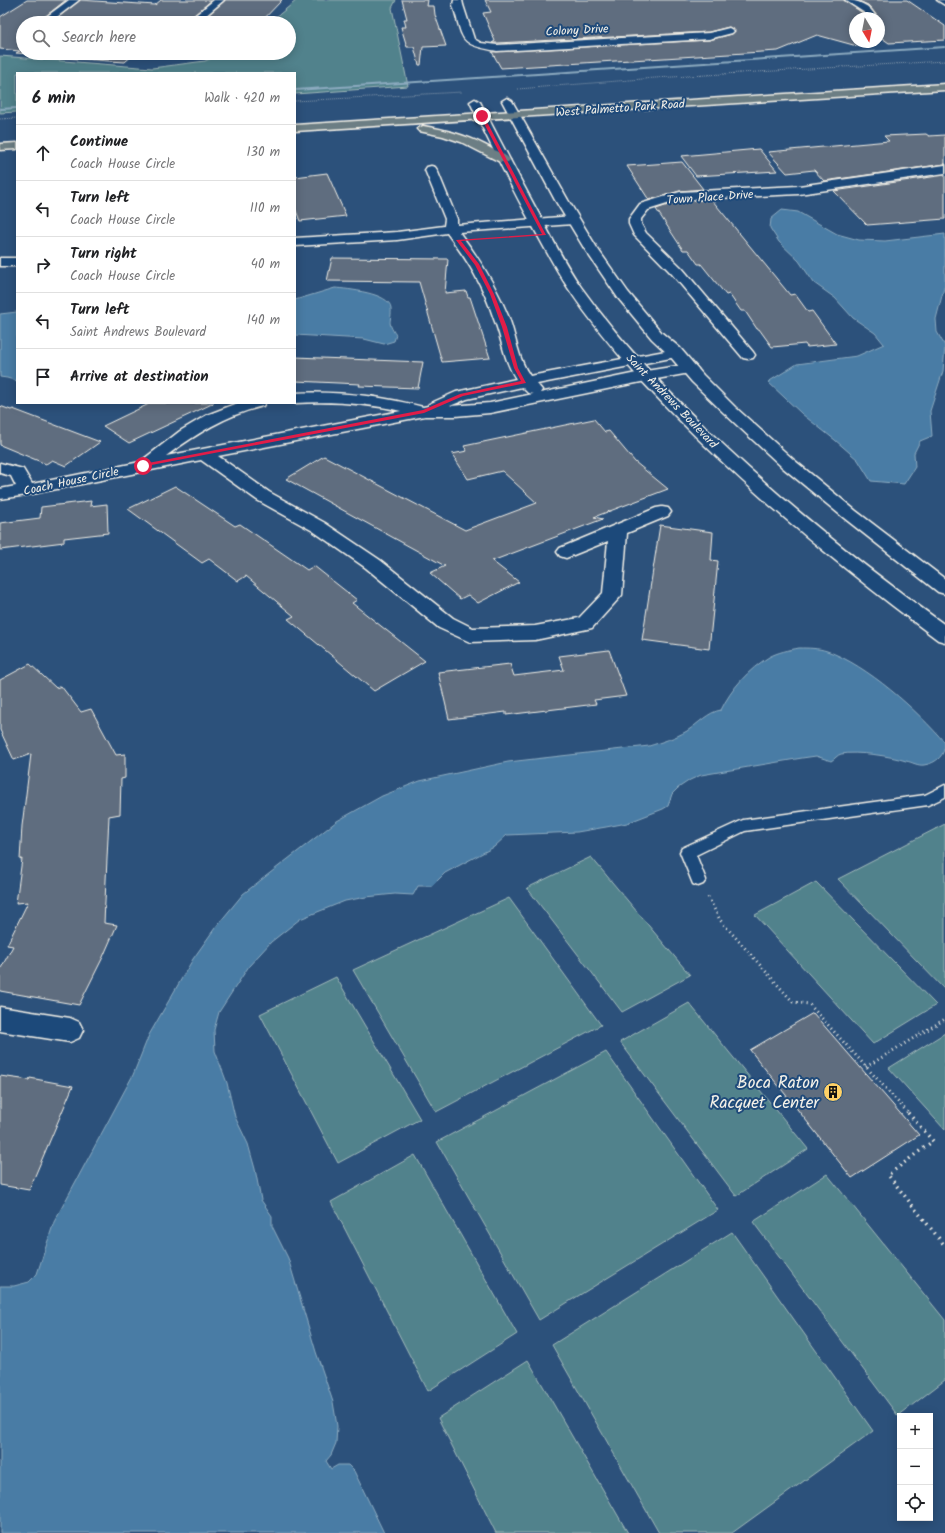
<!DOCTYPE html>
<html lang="en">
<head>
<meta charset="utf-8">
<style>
	:root { --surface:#fff; --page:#f6f6f6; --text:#202124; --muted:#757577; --line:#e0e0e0 }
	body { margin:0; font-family:Kalam,sans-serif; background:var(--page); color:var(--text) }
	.controls { position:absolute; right:12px; bottom:12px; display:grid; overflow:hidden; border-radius:0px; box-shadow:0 2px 10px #0003 }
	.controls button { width:36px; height:36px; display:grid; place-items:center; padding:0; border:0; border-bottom:1px solid var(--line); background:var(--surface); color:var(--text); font:20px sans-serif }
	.compass { position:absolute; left:849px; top:12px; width:36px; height:36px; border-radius:50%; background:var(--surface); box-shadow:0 2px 10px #0003; rotate:170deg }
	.stop { position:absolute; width:12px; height:12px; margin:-9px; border:3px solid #e11d48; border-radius:50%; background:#fff }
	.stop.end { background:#e11d48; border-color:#fff; box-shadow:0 1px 4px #0008 }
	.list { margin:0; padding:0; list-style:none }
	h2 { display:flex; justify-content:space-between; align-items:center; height:52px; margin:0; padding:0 16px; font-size:17px }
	h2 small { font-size:13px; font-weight:400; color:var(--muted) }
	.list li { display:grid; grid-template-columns:26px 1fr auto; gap:12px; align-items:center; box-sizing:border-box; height:56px; padding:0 16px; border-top:1px solid var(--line) }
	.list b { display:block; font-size:15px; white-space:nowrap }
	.list p { margin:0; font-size:13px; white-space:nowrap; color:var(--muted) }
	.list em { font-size:13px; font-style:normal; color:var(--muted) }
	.icon { flex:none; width:22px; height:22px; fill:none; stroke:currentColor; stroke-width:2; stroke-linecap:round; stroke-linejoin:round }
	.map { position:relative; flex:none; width:945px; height:1533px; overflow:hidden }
	.search { position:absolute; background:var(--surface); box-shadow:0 2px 10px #0003; left:16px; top:16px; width:280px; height:44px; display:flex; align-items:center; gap:10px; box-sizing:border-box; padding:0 14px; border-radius:22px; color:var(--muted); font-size:15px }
	.panel { position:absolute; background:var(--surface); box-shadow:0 2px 10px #0003; left:16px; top:72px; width:280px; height:332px; border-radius:0px }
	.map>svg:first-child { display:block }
	.green { fill:#51828c; stroke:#a2baba }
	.water { fill:#487ca5; stroke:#8dabc0 }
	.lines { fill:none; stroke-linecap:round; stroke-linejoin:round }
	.stream { fill:#8dabc0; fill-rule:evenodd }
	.building { fill:#5f6d7f; stroke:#f4f1e8 }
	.service-casing { stroke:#f4f1e8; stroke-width:3 }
	.minor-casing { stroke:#f4f1e8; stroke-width:3 }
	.tertiary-casing { stroke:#f4f1e8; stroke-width:3 }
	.primary-casing { stroke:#f4f1e8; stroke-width:3 }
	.path-far2 { stroke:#f4f1e8; stroke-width:1; stroke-dasharray:0.5 1.5; stroke-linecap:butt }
	.path-far1 { stroke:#f4f1e8; stroke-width:3; stroke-dasharray:1 3.5; stroke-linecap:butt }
	.path { stroke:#f4f1e8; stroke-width:3.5; stroke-dasharray:1.5 4.5; stroke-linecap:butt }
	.service { fill:#1f4a7a; fill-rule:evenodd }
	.minor { fill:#1f4a7a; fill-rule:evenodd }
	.tertiary { fill:#1f4a7a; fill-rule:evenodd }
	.primary { fill:#6c7e84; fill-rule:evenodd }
	.route { fill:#e11d48 }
	.labels { text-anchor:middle; stroke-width:4; stroke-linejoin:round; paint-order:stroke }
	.far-street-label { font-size:12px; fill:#f4f1e8; stroke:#1f4a7a }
	.near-poi-label { font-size:17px; fill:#f4f1e8; stroke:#1f4a7a; text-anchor:end }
</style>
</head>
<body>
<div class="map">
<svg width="945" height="1533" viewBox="0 0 945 1533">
	<rect width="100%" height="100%" fill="#2c517b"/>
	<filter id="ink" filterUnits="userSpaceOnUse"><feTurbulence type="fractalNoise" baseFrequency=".025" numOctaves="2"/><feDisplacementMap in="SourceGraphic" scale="8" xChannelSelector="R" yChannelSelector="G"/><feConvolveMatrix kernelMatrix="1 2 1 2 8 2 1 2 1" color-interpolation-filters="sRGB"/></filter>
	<g filter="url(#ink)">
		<path class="green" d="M297 0H396L392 8 408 86 295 94V73H17V112L0 113V56L152 68 205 61 224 53H289V23H269Z
			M945 824V990L838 879Z
			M591 857 690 975 622 1012 527 888Z
			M816 882 936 1005 873 1044 755 915Z
			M509 898 601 1025 436 1112 353 970Z
			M336 977 420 1119 338 1163 260 1014Z
			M689 1003 808 1149 736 1196 620 1042Z
			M945 1033V1130L889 1068Z
			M606 1052 718 1210 539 1320 437 1142Z
			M415 1155 517 1334 428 1391 331 1202Z
			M827 1174 945 1320V1380L898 1416 753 1222Z
			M732 1232 873 1431 732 1533H659L552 1345Z
			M528 1360 628 1533H496L438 1418Z"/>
		<path class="water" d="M782 210 798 212 837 234 859 240 885 241 945 234V284L936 319 937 332 945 346 943 371 930 411 932 436 920 441 914 453 915 467 904 484 871 481 858 460 835 440 802 414 768 382 797 364 857 356 884 344 875 333 853 318 835 298 814 283 799 261 779 242 770 228 771 219Z
			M335 288C347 289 390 293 391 308 392 322 386 321 396 335L394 341 384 344 364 339 295 335V300Z
			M17 312V381L7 378 0 377V314Z
			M799 648C808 648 818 648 827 651 867 665 917 710 945 743 945 755 937 763 924 765 918 766 912 762 906 761 891 756 857 751 841 754 837 755 835 759 831 761L816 756 802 758 701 775 690 780 678 788 672 794 668 806 663 809 627 823 606 827 577 832 507 835 494 847 445 873 432 886H418L413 895 395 894 366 897 345 901 300 919 271 942 249 966 219 1012 214 1030 215 1051 227 1083 235 1117 248 1144 255 1169 261 1200 272 1216V1226L288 1258 316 1352 333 1402 337 1426 336 1443 331 1455 326 1461 331 1469 338 1465H348L354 1471 384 1533H0V1286H14L29 1282 37 1274 54 1222 133 1075 149 1035 193 959 215 928 243 894 337 821 382 796 420 781 508 762 649 746C662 742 675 738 687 731 698 724 708 712 721 710 731 689 749 669 769 657 778 652 789 650 799 648Z"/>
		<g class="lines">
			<path class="stream" d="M945 46V48L295 91V89Z
				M17 107V109L0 110V108Z"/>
		</g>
		<path class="building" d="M27 0H66L37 23H23V53H135L125 62 63 58 65 57 16 53 20 51 0 49V17Z
			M80 0 155 5 161 0H212L185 23H51Z
			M225 0H282L260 23H199Z
			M402 0H428L427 6H434L435 15 446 46 423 47 421 65H419L414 47H407L401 27H406L404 19H407Z
			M485 0H844L864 14V18H855V42H866L857 46 817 35 778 51 501 68 492 52 709 40 732 34 735 31 729 27 709 32 497 43H492L495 41 483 13 491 12Z
			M856 0H907L945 26V40L889 43 879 36V18L868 5Z
			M926 134 929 136 945 135V164L824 181 814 170 787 173 768 152 889 141 884 136Z
			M759 149 777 171 696 176 681 156Z
			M682 162 703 189 680 191 649 200 627 166Z
			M327 173 346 216 300 221 295 208V177Z
			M945 175V219L867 225 834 191Z
			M712 200 790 295 795 294 808 312 812 311 836 344 807 347 805 344 772 347 759 329H757L745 311H741L729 294 726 295 701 264H698L688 250H683L656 209 680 201Z
			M332 258 448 259 445 293 466 291 468 297H470L490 358 442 362 419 282 327 281Z
			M295 357 423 362 418 388 359 386 360 384 295 381Z
			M151 403H214L129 443 103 426Z
			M0 406 11 410 13 409 100 442 66 466 52 460 46 464 0 445Z
			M594 419 605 432 609 431 635 462 668 489 594 517 603 519 492 561 519 582 478 603 468 595 460 599 430 573 445 566 286 479 324 456 465 530 537 503 502 471 468 479 452 454 467 451 464 446Z
			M175 486 235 526 240 524 307 570 314 566 357 600 352 603 425 661 374 691 288 619 294 616 246 576 238 581 209 559 202 563 128 509Z
			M91 501 90 506 107 504 108 533 64 538V542L0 550V523L40 518 41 507Z
			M660 525 713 532 711 560 718 561 709 649 642 640Z
			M609 650 626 696 594 700 596 704 506 715V712L449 719 438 672 510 664 514 676 564 670 559 656Z
			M30 664 56 688 61 686 81 712 91 709 116 755 125 754V778L121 779 120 814 109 816 104 923 117 925 103 957 79 1005 0 991V970L13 946 7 945 28 902 16 903 22 859 20 860 22 826 31 754 14 760 0 730V680Z
			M813 1013 919 1135 852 1178 750 1050Z
			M0 1076 29 1080 30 1078 73 1086 29 1190 0 1185Z"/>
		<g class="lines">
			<defs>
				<path id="service" d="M945 785V797L928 805 745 831 696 855 706 880 703 884 698 886 693 884 680 852 682 848 743 820 925 795Z"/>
				<path id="minor" d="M69 0H79L49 23H38Z
					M214 0H224L197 23H186Z
					M454 0H462L463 5 474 39 481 43 497 45 709 33 729 28 734 31 732 33 709 39 497 51C458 44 464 41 453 5Z
					M845 0C857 0 871 5 876 18H866L865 13Z
					M937 0H945V5Z
					M945 165V173L799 194 680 200 648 210 641 219V224L646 233 682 268 753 352 755 355 753 358 748 359 743 358 672 274 634 235 629 224V219L640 204 680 192 799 186Z
					M431 166 435 167 437 170 457 219V225L573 216 577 217 579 220 577 223 573 224 459 232C480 259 496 286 509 318 516 337 518 359 530 376L676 349 681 350 683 353 681 356 676 357 537 384 542 390 540 393 646 371 690 364 695 366 698 369 695 372 646 381 490 413 455 416H425L218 456 269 492 325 523 380 560 453 618 473 628 535 626 579 618 603 593 608 541 566 558 560 556 557 552 560 548 656 508 662 507 668 508 671 512 668 516 627 533 622 595 592 628 535 640 470 642 439 628 366 568 313 531 257 500 201 460 27 495 0 499V489L16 486 11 476 0 473V463L23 469 32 484 140 462 180 431 207 415 238 403H265L263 406C226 415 196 434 166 456L401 411C366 403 330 401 295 403V393C338 391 381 396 423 407L428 406 429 404 456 392 516 379C504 361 502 339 494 319 483 285 468 261 447 233L397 240 295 246V238L397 232 444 226 445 219 425 170 427 167ZM522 387 528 393 533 394 490 403 450 406 467 399Z
					M0 258H17V266H0Z
					M0 1007 70 1018 79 1022 83 1030 79 1038 70 1042 0 1031Z"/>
				<path id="tertiary" d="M507 98 512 101 568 200 597 248 628 292 662 333 680 348 703 375 735 407 794 460 856 511 945 579V594L938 592 844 518 782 467 724 413 692 382 669 355 652 339 618 298 584 248 555 200 502 101Z
					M475 99 480 102C501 143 523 185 545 225 556 246 567 267 581 287 624 347 675 400 729 450 797 513 870 571 945 625V642L938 640C861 583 787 523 717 457 663 405 610 351 568 288 555 268 544 247 532 225 510 185 490 143 470 102Z"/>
				<path id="primary" d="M945 84V90L295 131V125Z
					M423 126C449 130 472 137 494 150 500 152 506 155 510 160L508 162H500L461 142 443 136 419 131 417 129Z
					M17 143V149L0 150V144Z"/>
			</defs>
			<use href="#service" class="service-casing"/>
			<use href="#minor" class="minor-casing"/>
			<use href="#tertiary" class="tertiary-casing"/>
			<use href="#primary" class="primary-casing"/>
			<path class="path-far2" d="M518 89 655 78 945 61
				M295 101 462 92
				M0 119 17 118"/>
			<path class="path-far1" d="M708 897 720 920 793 1002 809 1004 909 1114
				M866 1067 945 1019"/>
			<path class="path" d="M908 1113 933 1141 888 1175 945 1246"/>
			<use href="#service" class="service"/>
			<use href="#minor" class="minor"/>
			<use href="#tertiary" class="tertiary"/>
			<use href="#primary" class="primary"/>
		</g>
	</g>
	<path class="route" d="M480 116H484L546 235 461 241 479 264 494 294 507 327 518 368 526 383 463 396 424 413 141 467V465L143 464 423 410 460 394 521 381 514 368 502 327 490 294 475 265 456 240 542 234Z"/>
	<defs>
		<symbol id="building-disc" viewBox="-11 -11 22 22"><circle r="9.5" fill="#ffd166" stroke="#1f4a7a"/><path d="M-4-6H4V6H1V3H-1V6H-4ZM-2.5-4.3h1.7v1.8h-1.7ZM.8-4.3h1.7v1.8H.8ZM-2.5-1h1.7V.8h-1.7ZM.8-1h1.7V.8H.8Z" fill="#111"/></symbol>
	</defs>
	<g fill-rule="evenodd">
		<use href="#building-disc" x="822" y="1081" width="22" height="22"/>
	</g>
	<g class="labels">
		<g class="far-street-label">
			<text transform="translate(577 30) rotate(-3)" y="4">Colony Drive</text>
			<text transform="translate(620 108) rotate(-4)" y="4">West Palmetto Park Road</text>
			<text transform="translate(710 197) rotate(-4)" y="4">Town Place Drive</text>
			<text transform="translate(672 401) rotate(46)" y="4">Saint Andrews Boulevard</text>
			<text transform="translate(71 481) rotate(-12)" y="4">Coach House Circle</text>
		</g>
		<g class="near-poi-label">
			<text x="819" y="1088">Boca Raton<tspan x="819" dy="20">Racquet Center</tspan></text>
		</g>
	</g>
</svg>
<div class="controls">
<button>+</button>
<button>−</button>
<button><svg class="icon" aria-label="locate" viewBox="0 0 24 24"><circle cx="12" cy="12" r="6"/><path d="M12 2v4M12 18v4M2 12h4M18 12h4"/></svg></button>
</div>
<svg class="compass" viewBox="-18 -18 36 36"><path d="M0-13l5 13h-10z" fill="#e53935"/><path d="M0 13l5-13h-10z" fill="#757577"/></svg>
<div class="stop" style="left:143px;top:466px"></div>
<div class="stop end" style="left:482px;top:116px"></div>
<div class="search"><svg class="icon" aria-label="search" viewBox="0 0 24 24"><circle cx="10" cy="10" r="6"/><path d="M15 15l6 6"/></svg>Search here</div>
<section class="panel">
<h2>6 min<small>Walk · 420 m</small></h2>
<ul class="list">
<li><svg class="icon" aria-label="ahead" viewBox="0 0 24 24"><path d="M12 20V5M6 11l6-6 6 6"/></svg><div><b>Continue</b><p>Coach House Circle</p></div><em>130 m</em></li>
<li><svg class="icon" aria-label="left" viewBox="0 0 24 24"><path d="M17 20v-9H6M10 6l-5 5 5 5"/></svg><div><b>Turn left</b><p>Coach House Circle</p></div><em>110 m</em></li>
<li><svg class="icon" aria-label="right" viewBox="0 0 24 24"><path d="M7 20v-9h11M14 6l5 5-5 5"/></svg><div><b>Turn right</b><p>Coach House Circle</p></div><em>40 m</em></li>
<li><svg class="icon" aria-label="left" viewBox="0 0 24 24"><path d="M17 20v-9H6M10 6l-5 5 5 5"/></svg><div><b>Turn left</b><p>Saint Andrews Boulevard</p></div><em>140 m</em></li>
<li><svg class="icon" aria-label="arrive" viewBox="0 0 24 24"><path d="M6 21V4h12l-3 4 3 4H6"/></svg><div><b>Arrive at destination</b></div></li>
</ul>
</section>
</div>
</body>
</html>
